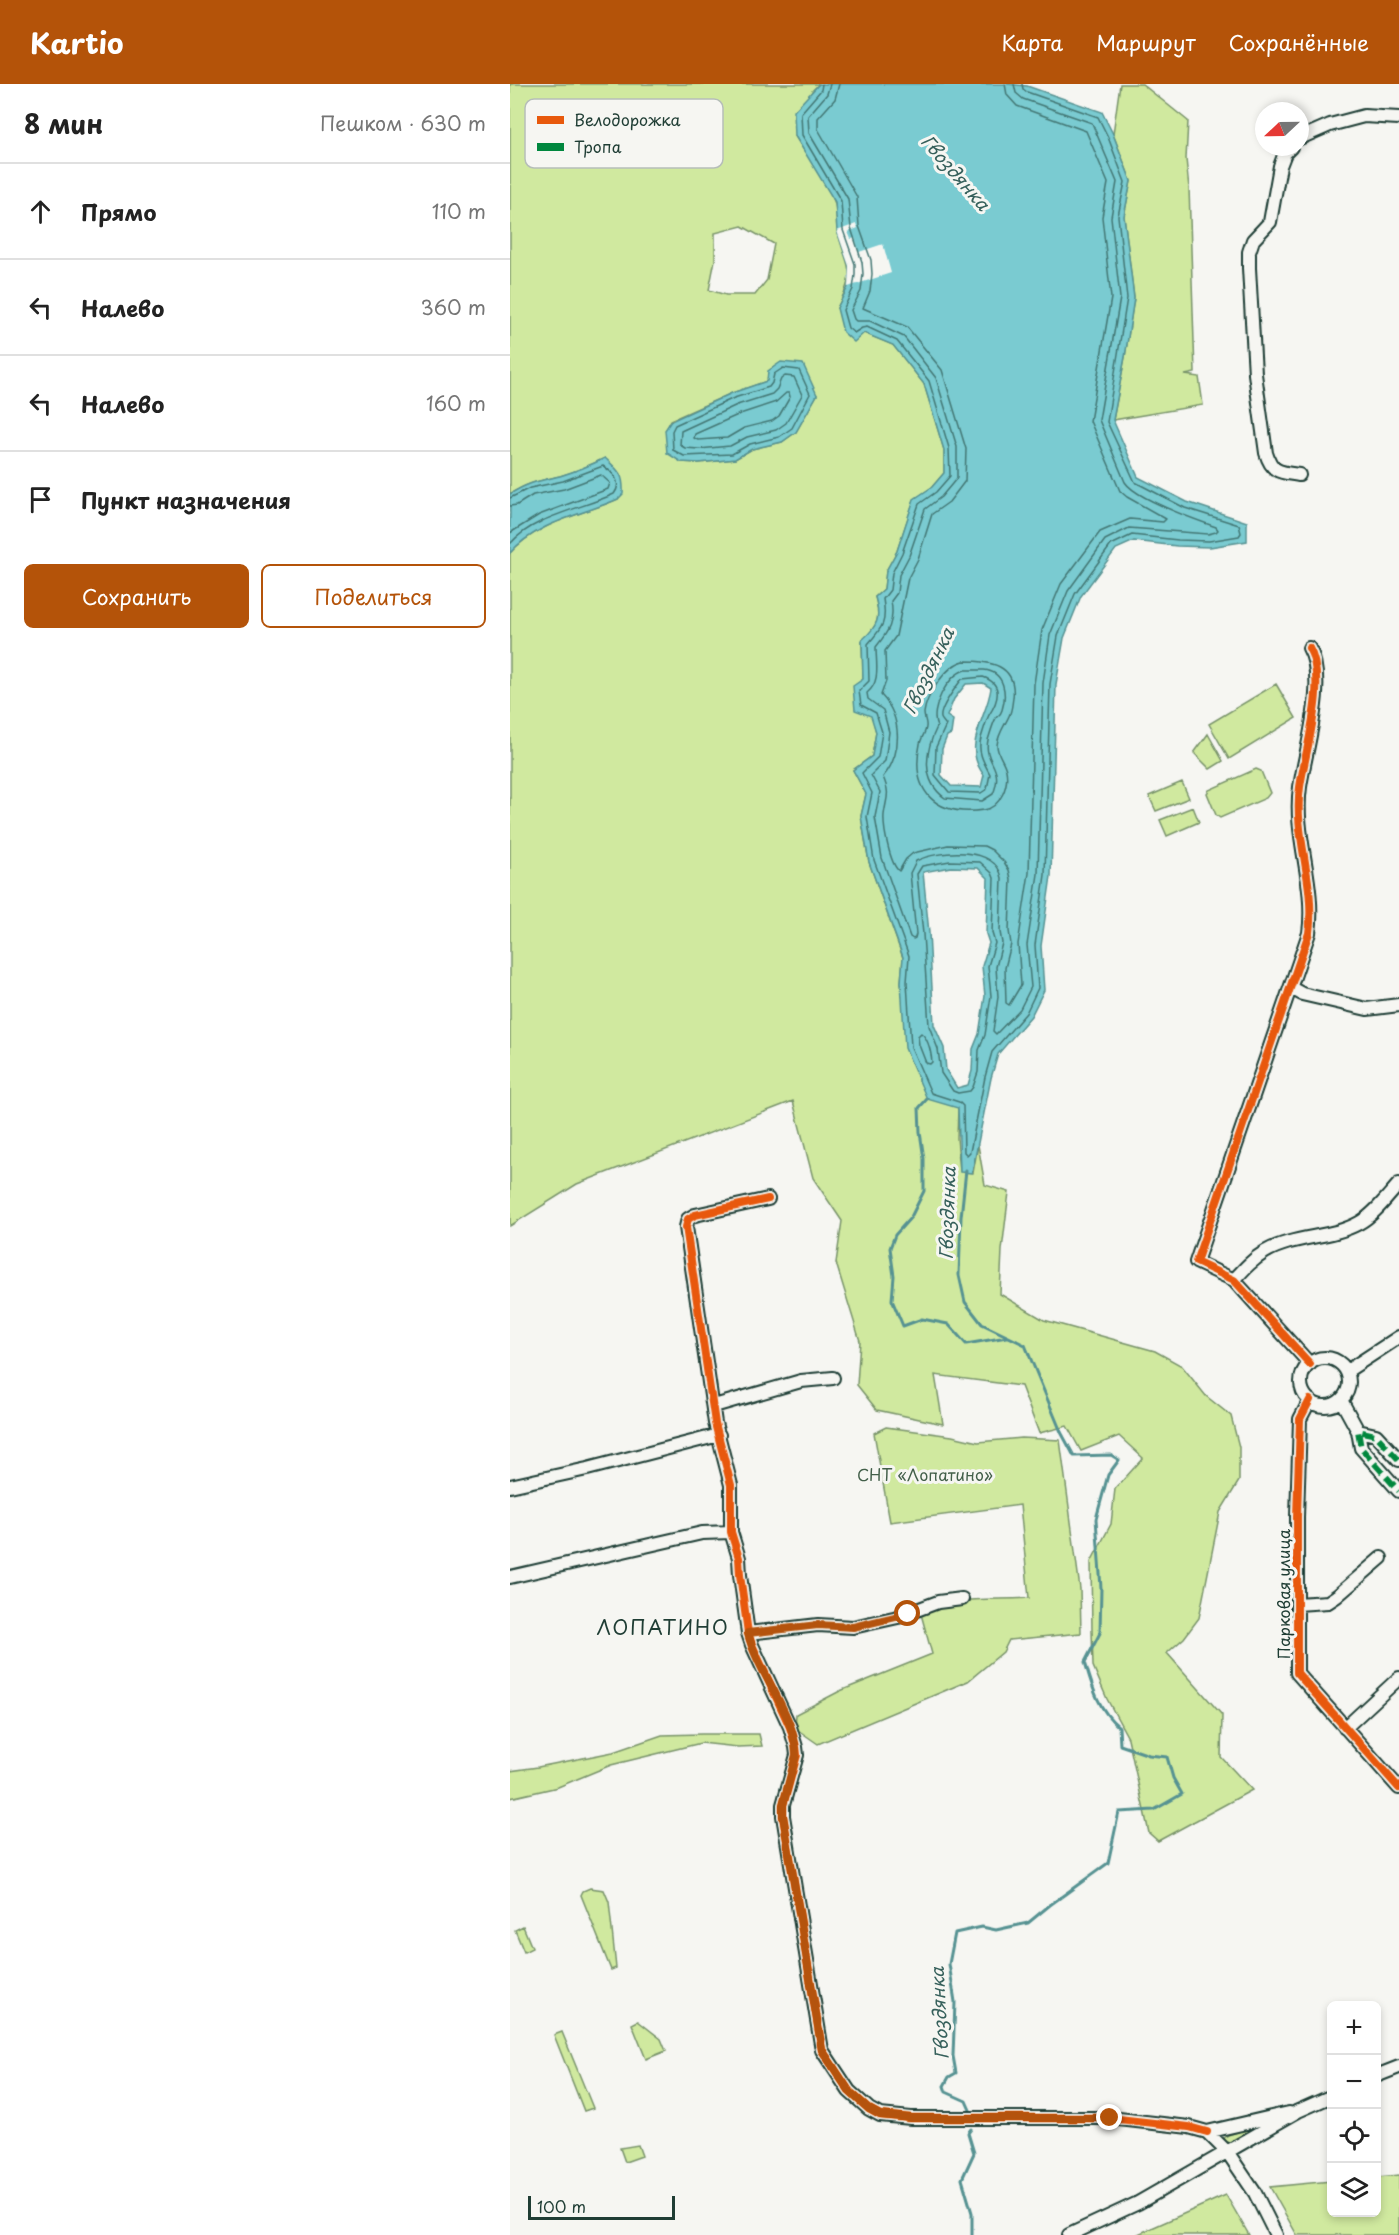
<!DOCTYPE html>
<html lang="ru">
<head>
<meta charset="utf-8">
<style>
	:root { --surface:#fff; --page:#f2f2f2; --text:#222; --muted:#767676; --line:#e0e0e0; --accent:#b45309 }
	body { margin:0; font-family:"Playpen Sans",sans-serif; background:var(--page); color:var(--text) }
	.controls { position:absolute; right:18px; bottom:18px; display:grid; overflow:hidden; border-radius:9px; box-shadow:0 3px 9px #0003 }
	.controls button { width:54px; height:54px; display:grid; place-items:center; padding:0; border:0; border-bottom:2px solid var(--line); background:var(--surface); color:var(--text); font:30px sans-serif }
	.compass { position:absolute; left:745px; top:18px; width:54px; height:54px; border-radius:50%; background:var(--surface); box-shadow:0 3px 9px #0003; rotate:248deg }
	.scale { position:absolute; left:18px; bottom:15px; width:147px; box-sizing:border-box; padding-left:6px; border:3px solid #1f3d34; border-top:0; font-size:16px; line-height:21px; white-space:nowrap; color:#1f3d34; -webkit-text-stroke:4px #f6f6f2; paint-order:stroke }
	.stop { position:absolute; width:18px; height:18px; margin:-14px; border:4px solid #b45309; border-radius:50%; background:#fff }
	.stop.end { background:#b45309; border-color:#fff; box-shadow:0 2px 6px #0008 }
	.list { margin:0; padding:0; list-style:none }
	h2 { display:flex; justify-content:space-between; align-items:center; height:78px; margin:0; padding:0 24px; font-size:26px }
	h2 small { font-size:20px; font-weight:400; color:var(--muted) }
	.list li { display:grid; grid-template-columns:39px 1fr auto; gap:18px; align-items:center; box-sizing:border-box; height:96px; padding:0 24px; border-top:2px solid var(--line) }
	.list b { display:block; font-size:22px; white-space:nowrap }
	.list em { font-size:20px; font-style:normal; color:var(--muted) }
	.actions { display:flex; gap:12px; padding:18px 24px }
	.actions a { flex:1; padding:14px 0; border:2px solid var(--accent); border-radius:9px; text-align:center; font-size:21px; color:var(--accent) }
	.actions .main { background:var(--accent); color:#fff }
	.icon { flex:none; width:33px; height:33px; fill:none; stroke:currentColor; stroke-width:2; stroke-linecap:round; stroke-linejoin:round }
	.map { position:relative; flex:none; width:889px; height:2151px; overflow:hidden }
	header { display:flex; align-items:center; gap:36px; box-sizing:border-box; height:84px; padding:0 30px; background:var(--accent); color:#fff }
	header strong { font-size:28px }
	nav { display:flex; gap:33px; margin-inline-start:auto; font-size:21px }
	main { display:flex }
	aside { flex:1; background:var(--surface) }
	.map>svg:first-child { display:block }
	.green { fill:#d0e99f; stroke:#78936a; stroke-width:1.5; fill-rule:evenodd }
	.water { fill:#7acbd1; stroke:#569292; stroke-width:1.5; fill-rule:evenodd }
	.pier { fill:#f6f6f2 }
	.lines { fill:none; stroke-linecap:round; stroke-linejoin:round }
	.shore { stroke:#437673; stroke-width:1.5 }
	.stream { stroke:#569292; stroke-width:3 }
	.minor-casing { stroke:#1f3d34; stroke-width:16 }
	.minor { stroke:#f6f6f2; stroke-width:12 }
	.quiet { stroke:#00873e; stroke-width:6; stroke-dasharray:12 6; stroke-linecap:butt }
	.cycleway-casing { stroke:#f6f6f2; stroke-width:11 }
	.cycleway { stroke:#e8590c; stroke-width:8 }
	.route { stroke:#b45309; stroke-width:8 }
	.labels { text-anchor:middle; stroke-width:6; stroke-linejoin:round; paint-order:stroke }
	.park-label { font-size:16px; fill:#425f49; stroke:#f6f6f2 }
	.street-label { font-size:16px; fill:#1f3d34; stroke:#f6f6f2 }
	.water-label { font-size:18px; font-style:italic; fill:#36605b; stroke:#f6f6f2 }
	.quarter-label { font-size:20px; letter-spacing:1.5px; fill:#1f3d34; stroke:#f6f6f2 }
	.key { fill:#f6f6f2; stroke:#b6beb9; stroke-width:1.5 }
	.key-label { font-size:16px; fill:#1f3d34 }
</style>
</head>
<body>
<header>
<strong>Kartio</strong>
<nav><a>Карта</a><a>Маршрут</a><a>Сохранённые</a></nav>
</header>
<main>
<aside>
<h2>8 мин<small>Пешком · 630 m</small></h2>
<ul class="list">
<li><svg class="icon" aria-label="ahead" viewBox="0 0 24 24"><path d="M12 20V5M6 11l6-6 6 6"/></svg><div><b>Прямо</b></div><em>110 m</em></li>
<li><svg class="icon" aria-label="left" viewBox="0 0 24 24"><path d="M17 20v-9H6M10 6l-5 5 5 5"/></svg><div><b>Налево</b></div><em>360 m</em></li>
<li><svg class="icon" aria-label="left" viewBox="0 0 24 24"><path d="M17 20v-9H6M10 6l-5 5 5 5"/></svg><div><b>Налево</b></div><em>160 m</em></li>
<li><svg class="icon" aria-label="arrive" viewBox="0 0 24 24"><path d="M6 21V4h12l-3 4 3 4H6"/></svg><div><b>Пункт назначения</b></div></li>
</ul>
<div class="actions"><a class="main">Сохранить</a><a>Поделиться</a></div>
</aside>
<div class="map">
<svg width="889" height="2151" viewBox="0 0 889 2151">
	<rect width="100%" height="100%" fill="#f6f6f2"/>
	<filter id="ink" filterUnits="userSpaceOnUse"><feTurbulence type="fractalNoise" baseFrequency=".0167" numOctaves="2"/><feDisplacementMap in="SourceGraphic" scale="12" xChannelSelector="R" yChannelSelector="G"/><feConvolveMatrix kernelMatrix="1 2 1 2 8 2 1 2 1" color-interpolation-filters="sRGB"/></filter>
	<g filter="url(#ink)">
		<path class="green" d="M0 0H309L302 7 285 52C297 72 316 97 324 117 328 126 325 139 328 149 338 187 347 185 327 224L354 249 383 261 414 300 434 366V389L422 403 404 416 387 467 376 487 374 505 365 513C371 534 368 542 352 557L353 595 366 648 362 672 343 686 356 710 351 732 359 778 393 874 391 898 394 927 448 1024 447 1054 450 1087 463 1089 468 1061 475 1101 499 1108 492 1166 490 1210 534 1236 645 1267 672 1282 696 1312 721 1332 729 1363V1397L710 1428 689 1534 674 1554 657 1569 712 1631 711 1673 742 1706 648 1757 639 1749 618 1654 597 1615 583 1582 582 1546 581 1478 601 1440 605 1405 633 1374 609 1352 571 1367 557 1342 529 1349 511 1302 425 1291 433 1340 367 1326 347 1301 350 1257 326 1179 332 1137 303 1094 283 1017 67 1100 0 1142V469C27 438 72 431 108 415L95 374C81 381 66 388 50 392 29 397 19 398 0 410ZM232 142 264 160 257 196 245 211H216L199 206 205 176V149ZM257 297 307 311 286 348 272 358 242 365 225 375 189 379 171 378 156 346 161 336 222 309Z
			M610 0H632L678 37 676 75 679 104 685 289 675 291 689 293 693 321 603 336 615 273 624 214 614 132 621 97 603 50Z
			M766 600 786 634 719 675 699 640Z
			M698 650 713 677 700 685 684 669Z
			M746 685 751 687 760 709 756 714 710 734 706 731 697 709 699 706Z
			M672 698 679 714 646 727 639 712Z
			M683 723 689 738 657 752 650 736Z
			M376 1343 442 1352 468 1358 512 1354 550 1356 570 1505 571 1549 499 1556 493 1568 458 1597 308 1660 285 1644 286 1630 330 1607 422 1570 411 1530C438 1510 487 1517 519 1514L510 1421 380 1438 364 1349Z
			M192 1650H249L252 1662 228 1663 191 1659 101 1681 48 1703 0 1714V1687L28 1683 103 1668 152 1651Z
			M80 1804 94 1806 99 1818 106 1884 101 1886 71 1811 73 1807Z
			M13 1842 22 1864 14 1868 5 1846Z
			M128 1937 151 1955 156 1967 136 1975 122 1940Z
			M52 1948 83 2024 74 2027 44 1951Z
			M762 2037 721 2061H715L713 2055 718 2051Z
			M128 2061 132 2072 115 2078 110 2064Z
			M889 2091V2151H787L760 2103 821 2097 822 2128H866L867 2093Z
			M716 2111 739 2151H626Z"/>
		<path class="water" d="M309 0H497L517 2 592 28 603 50 621 97 614 132 624 214 615 273 603 336 628 393 677 418 737 438V457L700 463 667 462 624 457 606 465 571 512 554 554 546 600 541 792 531 862 534 906 521 932 488 970 481 994 462 1089 450 1088 448 1024 417 1015 395 964 391 898 393 873 359 778 351 732 356 710 343 686 362 672 366 648 361 632 345 626 343 602 353 595 352 556C368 542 371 534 365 513L374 505 376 487 387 467 404 415 422 403 434 389V366L414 300 383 261 354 249 344 258 333 248 327 224 338 203 339 191V182L327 147 325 118 285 52 284 27ZM473 599 481 604C477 634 451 662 474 691L471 703 441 702 431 691 432 665 437 652 441 650 443 636 437 632 444 615 456 600ZM441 783 468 784 478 794 476 850 479 859 472 882 475 912 469 950 463 965 462 987 458 1001 447 1004 436 986 434 964 424 941 419 849 413 788Z
			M271 278 293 280 307 311 286 348 272 358 242 365 225 375 189 379 171 378 157 369 155 346 161 337 222 309 257 297 258 287Z
			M95 374C109 387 114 390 113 410L108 415C72 431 27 438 0 469V410C19 398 29 397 50 392 66 387 81 381 95 374Z"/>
		<path class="pier" d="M346 140 348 144 338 148 341 155 345 154 349 168 373 160 381 189 338 203 339 182 327 147Z"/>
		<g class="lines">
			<path class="shore" d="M312 0 311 6 291 29 292 51 331 117 333 146 345 180V191L343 205 333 226 338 244 344 249 352 244 357 243 387 257 419 297 439 364 440 392 426 408 409 420 392 469 382 489 380 506 373 515C377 538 373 543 358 560L359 597 349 607 351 621 366 629 372 648 368 673 352 689 362 709 357 733 364 776 399 872 397 898 401 963 421 1009 449 1018 453 1022 454 1068 457 1071 460 1068 475 993 482 968 516 929 528 904 525 861 535 791 540 600 548 552 565 510 601 461 622 451 668 456 699 457 729 452 731 449 729 441 675 424 625 398 597 338 617 214 608 132 615 98 598 53 588 33 517 8 513 5 512 0
				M320 0 317 10 298 32 299 49 338 115 341 144 352 178 353 190 351 207 341 226 344 235 346 237H360L394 253 426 294 447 363V394L431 413 415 425 399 472 389 491 387 509 381 517C385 538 378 548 366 563 366 580 371 598 357 609L358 615 373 626 379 648 375 677 361 691 370 708 365 733 372 774 400 853 403 855 405 854 406 850 400 789 406 777C428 766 486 761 492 794L490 848 492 859 486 883 488 913 483 947 486 950 510 925 521 903 517 861 528 790 533 599 540 551 558 507 595 456 619 444 698 450 706 448 708 446 706 443C686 436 626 415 615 398L589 336 610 214 601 133 607 98 582 39 513 15 506 9 504 0
				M329 0 325 15 308 34V45L347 113 349 142 361 176 362 190 360 207 353 224 397 243 432 286 456 365 455 397 439 418 422 430 408 475 398 494 386 552 375 567 376 597 371 611C392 633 393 669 373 693 381 711 376 714 374 731 373 744 380 780 389 787L396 775 403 769 438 761 474 762 482 766 494 778 499 786 501 795 499 847 501 860 495 884 496 919 499 921 511 901 508 860 519 789 524 600 532 546 551 500 590 448 620 435 653 438 656 435 617 413 610 407 580 337 601 214 592 133 598 99 576 47 507 22 497 11 495 0
				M273 284 289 286 300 310 282 344 269 353 240 360 222 370 174 372 163 366 162 347 165 341 224 314 259 303 262 299 264 290Z
				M275 292 284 293 292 311 276 339 266 346 237 353 220 362 189 365 175 364 170 361 171 347 227 321 262 310 267 305 271 295Z
				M276 309H279L280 313 269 332 262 337 234 344 217 354 188 356 184 354 185 350 230 330 266 318Z
				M0 414 20 404 53 397 93 382C103 388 113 399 104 410 71 425 24 432 0 460
				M0 422 7 421 23 411 54 405 91 391 100 399 98 405 29 431 0 449
				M454 577C479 577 507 580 503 614 502 620 502 626 499 632 495 641 488 650 487 661 487 671 494 676 496 686 499 701 491 723 474 726 426 733 400 708 410 660 411 654 416 648 416 643 417 639 414 634 414 629 416 612 436 581 454 577Z
				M455 586C461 586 468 586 474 586 495 588 497 610 492 626 490 632 489 630 486 634 483 639 480 650 478 656 473 679 495 682 483 710L472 717 435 714C411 697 415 667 427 643 419 626 437 591 455 586Z
				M473 593C494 600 488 617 479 631 476 637 473 648 471 654 467 668 474 679 480 690L477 705 471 709 439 708 425 691 426 663 436 641C436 641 431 635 431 634 429 624 446 603 452 595Z
				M440 777 470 778 482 789 484 794 482 849 485 859 478 882 481 912 475 951 469 966 468 988 463 1003 460 1007 448 1009 443 1007 431 989 428 965 419 942 413 850 407 790 412 782Z
				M411 949C419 955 421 968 422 978L420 980 416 979 409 961 408 952Z"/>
			<path class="stream" d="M417 1015 409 1024 410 1048 414 1075V1107L401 1133 385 1151 380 1164 384 1192 382 1216 393 1242 412 1235 438 1240 456 1260 497 1253
				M456 1086 451 1133 449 1191 455 1218 472 1240 515 1261 551 1348 564 1372 601 1371 609 1376 598 1391 586 1435 591 1504 590 1549 575 1578C582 1602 588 1626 609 1643L610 1661 639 1671 657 1673 663 1694 672 1710 644 1726 609 1728 598 1779 540 1821 518 1839 486 1846 472 1843 445 1849 439 1880 445 1918 443 1972 446 1989 439 1993 434 2002 436 2008 456 2017 460 2026
				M461 2045 458 2049 464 2069 452 2095 462 2129V2151"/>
			<defs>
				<path id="minor" d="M790 54 820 41 854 32 889 34
					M781 63 775 69 770 82 760 138 743 156 739 168V184L745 290 756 369C762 389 770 388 789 391
					M799 564C818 596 795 667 790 703 783 751 806 799 799 849L686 1178 724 1196 800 1280
					M781 904 792 910 857 925 889 921
					M258 1115 185 1131 178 1135 176 1143 205 1339 221 1401V1448L229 1474 230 1491 238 1549 242 1561 280 1643 286 1663 287 1671 273 1721V1732L312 1966 339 2007 359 2025 370 2031 401 2034H600L679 2043 697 2048
					M724 1196C734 1185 743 1175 755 1168 784 1151 820 1155 849 1139 864 1131 877 1113 889 1100
					M791 1298a24 24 0 1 1 48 0a24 24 0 1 1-48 0Z
					M837 1287 889 1253
					M800 1316 790 1335 787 1433V1589L889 1704
					M831 1316 848 1347 851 1364 889 1407
					M204 1322 291 1297 323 1294
					M848 1347 866 1351 889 1376
					M0 1402 77 1385 209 1351
					M0 1493 192 1449 221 1448
					M787 1520 818 1518 827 1512 871 1474
					M238 1549 308 1541 343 1543 388 1533 428 1518 452 1515
					M835 1644 889 1594
					M866 1992 889 1983
					M559 2151 628 2119 788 2027 822 2012
					M766 2151 745 2109 718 2069 697 2048 779 2029"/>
			</defs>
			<use href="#minor" class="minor-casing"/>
			<use href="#minor" class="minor"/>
			<path class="quiet" d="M889 1376 866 1351 848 1347 851 1364 889 1407"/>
			<defs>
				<path id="cycleway" d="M799 564C818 596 795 667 790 703 783 751 806 799 799 849L686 1178 724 1196 800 1280
					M258 1115 185 1131 178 1135 176 1143 205 1339 221 1401V1448L229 1474 230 1491 238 1549 242 1561 280 1643 286 1663 287 1671 273 1721V1732L312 1966 339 2007 359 2025 370 2031 401 2034H600L679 2043 697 2048
					M800 1316 790 1335 787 1433V1589L889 1704"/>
			</defs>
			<use href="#cycleway" class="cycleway-casing"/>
			<use href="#cycleway" class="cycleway"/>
		</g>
	</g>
	<g class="lines" filter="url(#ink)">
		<path class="route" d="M398 1530 343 1543 308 1541 238 1549C247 1588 286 1631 286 1671L273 1721V1732L312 1966 339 2007 350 2017 359 2025 370 2031 401 2034H600"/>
	</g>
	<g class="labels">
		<g class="park-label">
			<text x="415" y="1397">СНТ «Лопатино»</text>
		</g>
		<g class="street-label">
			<text transform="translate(774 1510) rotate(-90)" y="6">Парковая улица</text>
		</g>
		<g class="water-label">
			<text transform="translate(445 89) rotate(49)" y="6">Гвоздянка</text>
			<text transform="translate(419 587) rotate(-64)" y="6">Гвоздянка</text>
			<text transform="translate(438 1129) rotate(-88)" y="6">Гвоздянка</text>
			<text transform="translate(430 1929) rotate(-93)" y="6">Гвоздянка</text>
		</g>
		<g class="quarter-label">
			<text x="153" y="1551">ЛОПАТИНО</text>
		</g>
	</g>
	<rect x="15" y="15" width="198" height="69" rx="9" class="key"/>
	<rect x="27" y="32" width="27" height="8" fill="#e8590c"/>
	<rect x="27" y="59" width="27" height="8" fill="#00873e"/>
	<g class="key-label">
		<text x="64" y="42">Велодорожка</text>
		<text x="64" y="69">Тропа</text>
	</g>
</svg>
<div class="controls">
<button>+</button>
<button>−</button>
<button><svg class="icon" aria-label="locate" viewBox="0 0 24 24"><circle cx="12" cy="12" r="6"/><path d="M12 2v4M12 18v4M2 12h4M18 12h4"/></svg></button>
<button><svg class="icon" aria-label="layers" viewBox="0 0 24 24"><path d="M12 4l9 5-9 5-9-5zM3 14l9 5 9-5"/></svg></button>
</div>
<svg class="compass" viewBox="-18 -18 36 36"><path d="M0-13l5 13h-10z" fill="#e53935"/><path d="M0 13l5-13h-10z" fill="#767676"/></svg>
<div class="scale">100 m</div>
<div class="stop" style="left:398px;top:1530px"></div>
<div class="stop end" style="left:600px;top:2034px"></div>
</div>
</main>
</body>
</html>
